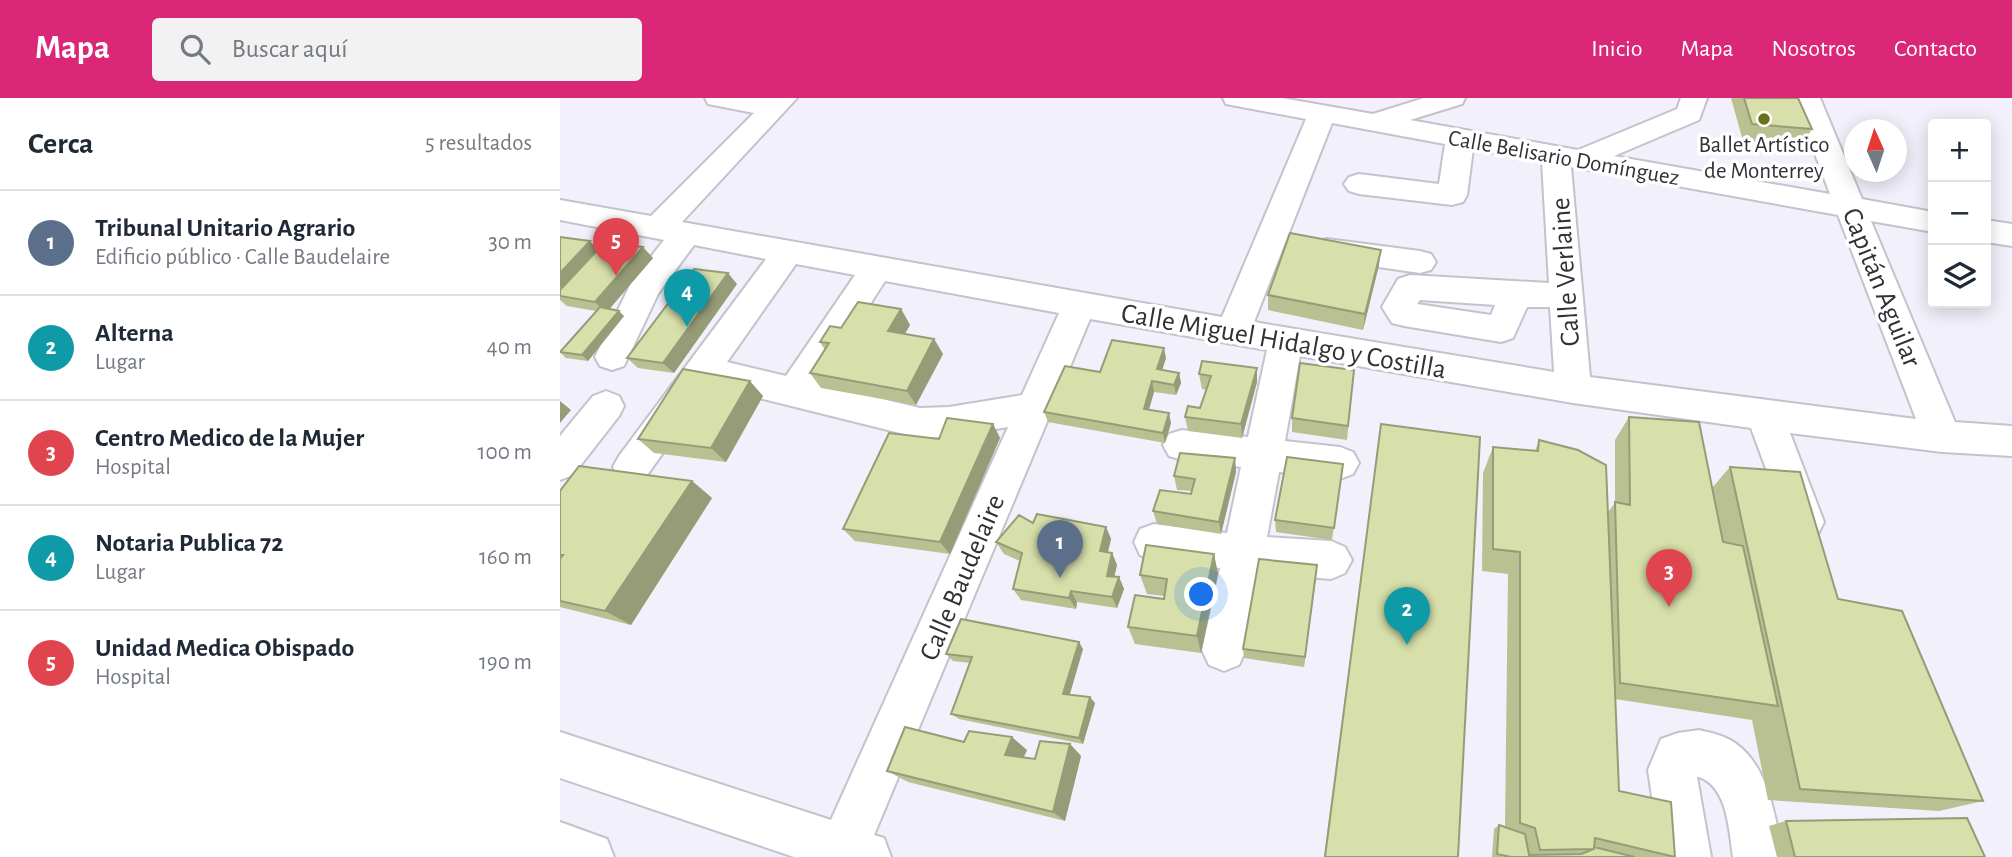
<!DOCTYPE html>
<html lang="es">
<head>
<meta charset="utf-8">
<style>
	:root { --surface:#fff; --page:#f2f2f3; --text:#1f2937; --muted:#747a83; --line:#e0e1e3; --accent:#db2777 }
	body { margin:0; font-family:"Alegreya Sans",sans-serif; background:var(--page); color:var(--text) }
	.controls { position:absolute; right:21px; top:21px; display:grid; overflow:hidden; border-radius:7px; box-shadow:0 4px 18px #0003 }
	.controls button { width:63px; height:63px; display:grid; place-items:center; padding:0; border:0; border-bottom:2px solid var(--line); background:var(--surface); color:var(--text); font:35px sans-serif }
	.compass { position:absolute; left:1284px; top:21px; width:63px; height:63px; border-radius:50%; background:var(--surface); box-shadow:0 4px 18px #0003; rotate:357deg }
	.you { position:absolute; left:642px; top:497px; width:24px; height:24px; margin:-18px; border:5px solid #fff; border-radius:50%; background:#1a73e8; box-shadow:0 0 0 10px #1a73e833 }
	.badge { display:grid; place-items:center; width:46px; height:46px; border-radius:50%; background:var(--accent); color:#fff; font-size:23px; font-weight:700 }
	.pin { position:absolute; translate:-50% -58px; filter:drop-shadow(0 2px 4px #0008) }
	.pin::after { content:''; position:absolute; top:37px; width:24px; height:21px; background:inherit; clip-path:polygon(0 0,100% 0,50% 100%) }
	.list { margin:0; padding:0; list-style:none }
	h2 { display:flex; justify-content:space-between; align-items:center; height:91px; margin:0; padding:0 28px; font-size:30px }
	h2 small { font-size:23px; font-weight:400; color:var(--muted) }
	.list li { display:grid; grid-template-columns:46px 1fr auto; gap:21px; align-items:center; box-sizing:border-box; height:105px; padding:0 28px; border-top:2px solid var(--line) }
	.list b { display:block; font-size:26px; white-space:nowrap }
	.list p { margin:0; font-size:23px; white-space:nowrap; color:var(--muted) }
	.list em { font-size:23px; font-style:normal; color:var(--muted) }
	.icon { flex:none; width:38px; height:38px; fill:none; stroke:currentColor; stroke-width:2; stroke-linecap:round; stroke-linejoin:round }
	.map { position:relative; flex:none; width:1452px; height:759px; overflow:hidden }
	header { display:flex; align-items:center; gap:42px; box-sizing:border-box; height:98px; padding:0 35px; background:var(--accent); color:#fff }
	header strong { font-size:33px }
	nav { display:flex; gap:38px; margin-inline-start:auto; font-size:24px }
	.search { width:490px; height:63px; background:var(--page); display:flex; align-items:center; gap:18px; box-sizing:border-box; padding:0 24px; border-radius:7px; color:var(--muted); font-size:26px }
	main { display:flex }
	aside { flex:1; background:var(--surface) }
	.map>svg:first-child { display:block }
	.lines { fill:none; stroke-linecap:round; stroke-linejoin:round }
	.minor-casing { stroke:#c3c2cd; stroke-width:4 }
	.highway-casing { stroke:#c3c2cd; stroke-width:4 }
	.minor { fill:#fff; fill-rule:evenodd }
	.highway { fill:#fff; fill-rule:evenodd }
	.wall { fill:#b9c092 }
	.shaded-wall { fill:#969c77 }
	.building { fill:#d7dfaa; stroke:#969c77; stroke-width:2 }
	.poi-dot { fill:#69721b; stroke:#fff; stroke-width:2.5 }
	.labels { text-anchor:middle; stroke-width:7; stroke-linejoin:round; paint-order:stroke }
	.far-poi-label { font-size:23px; fill:#313135; stroke:#fff }
	.far-street-label { font-size:23px; fill:#313135; stroke:#fff }
	.street-label { font-size:28px; fill:#313135; stroke:#fff }
</style>
</head>
<body>
<header>
<strong>Mapa</strong>
<div class="search"><svg class="icon" aria-label="search" viewBox="0 0 24 24"><circle cx="10" cy="10" r="6"/><path d="M15 15l6 6"/></svg>Buscar aquí</div>
<nav><a>Inicio</a><a>Mapa</a><a>Nosotros</a><a>Contacto</a></nav>
</header>
<main>
<aside>
<h2>Cerca<small>5 resultados</small></h2>
<ul class="list">
<li><span class="badge" style="background:#5c6f8a">1</span><div><b>Tribunal Unitario Agrario</b><p>Edificio público · Calle Baudelaire</p></div><em>30 m</em></li>
<li><span class="badge" style="background:#0f9aa8">2</span><div><b>Alterna</b><p>Lugar</p></div><em>40 m</em></li>
<li><span class="badge" style="background:#e0444e">3</span><div><b>Centro Medico de la Mujer</b><p>Hospital</p></div><em>100 m</em></li>
<li><span class="badge" style="background:#0f9aa8">4</span><div><b>Notaria Publica 72</b><p>Lugar</p></div><em>160 m</em></li>
<li><span class="badge" style="background:#e0444e">5</span><div><b>Unidad Medica Obispado</b><p>Hospital</p></div><em>190 m</em></li>
</ul>
</aside>
<div class="map">
<svg width="1452" height="759" viewBox="0 0 1452 759">
	<rect width="100%" height="100%" fill="#f2f0fb"/>
	<g class="lines">
		<defs>
			<path id="minor" d="M145 0H237L122 124 662 219 746 21 666 6 663 0H722L813 16 864 0H905L902 6 850 22 1018 52 1117 11 1121 0H1147L1139 22 1054 58 1270 96 1234 0H1260L1302 101 1373 114V134L1311 123 1395 324 1452 328V358L1382 354 1230 335 1264 424 1258 436 1244 441 1230 436 1191 330 1013 305 740 258 725 343 780 349 793 354 799 365 793 376 780 381 719 374 707 439 771 443 785 449 792 462 785 475 771 481 700 475 686 552 679 567 664 573 649 567 642 552 660 470 594 462 580 457 574 444 580 431 594 426 667 435 681 369 622 362 609 358 603 347 609 336 622 332 688 339 707 252 530 221 314 737 324 740 331 759H234L0 680V634L271 722 448 329 389 339 360 340 151 288 85 380 72 385 59 380 53 369 59 358 206 161 134 147 98 196 64 268 52 272 40 268 35 259 72 183 104 142 0 122V102L91 118 194 15 148 6ZM772 25 885 46 879 86 799 76 789 79 784 86 789 93 799 96 892 107 903 104 907 97 913 51 982 64 989 185 850 177 838 181 822 209 832 225 844 228 941 244 953 240 967 209H990L994 274 694 224ZM1011 69 1278 117 1356 321 1030 279ZM236 166 295 177 226 278 167 264ZM325 183 499 215 462 297 389 309 360 310 259 286ZM860 202 935 207 931 217 857 206Z
				M1426 122 1452 126V148L1426 144Z
				M767 141 860 153 871 156 876 164 871 172 860 175 756 160 751 152 756 144Z
				M46 293 59 298 64 308 59 318 13 377 0 382V338L33 298Z
				M1139 632C1152 635 1165 638 1175 645 1209 668 1216 722 1223 759H1173C1169 733 1168 689 1139 679H1137L1151 759H1101L1088 672 1101 641 1118 635Z"/>
			<path id="highway" d="M0 724 47 741 54 759H0Z"/>
		</defs>
		<use href="#minor" class="minor-casing"/>
		<use href="#highway" class="highway-casing"/>
		<use href="#minor" class="minor"/>
		<use href="#highway" class="highway"/>
	</g>
	<path class="wall" d="M1171 0H1238L1252 31 1242 47 1183 43Z
		M0 139 38 151 93 160 49 211 64 218 28 263 6 260 0 254 36 213 7 208 0 202Z
		M819 167 803 232 708 212V197Z
		M177 186 114 275 78 270 67 260Z
		M341 211 350 227 345 236 374 241 383 256 356 307 261 290 250 275 265 252 260 244 281 230Z
		M606 260 602 272 619 275 621 285 616 297 594 294 589 312 611 325 605 345 488 324 484 314 540 274Z
		M697 270V284L682 340 628 333 625 319 640 310 647 292 642 291 639 276Z
		M794 272 787 342 732 334V320Z
		M203 298 166 364 94 355 78 341Z
		M1069 319 1152 390 1170 369 1278 501 1423 703 1379 713 1208 702 1192 622 1055 601 1059 693 1115 759H932L934 731 939 727 945 729 948 476 922 473 923 375 933 349 975 353 979 342 1048 414 1055 405V342Z
		M433 326 440 340 390 456 295 443 283 431 379 341Z
		M821 326 898 759H764Z
		M675 360 676 374 661 436 597 426 593 413 631 396 632 393 617 392 614 378Z
		M783 366 772 442 716 434 715 422Z
		M132 383 152 400 71 527 0 509V393Z
		M473 425 546 429 551 441 548 455H552L557 467 554 479H559L564 491 557 510 517 504 516 511 461 502 453 491 460 463 444 456 436 444Z
		M658 475 641 555 575 546 568 529 604 501V498L587 496 580 477Z
		M756 479 744 569 684 560 683 551Z
		M523 551 510 596 535 605 523 646 399 621 391 616 410 565 393 563 386 556Z
		M404 644 467 652 463 659 475 661 510 646 521 658 505 723 348 684 327 673Z
		M1226 723 1425 759H1217L1209 728Z"/>
	<path class="shaded-wall" d="M30 143 41 154 4 193 0 189V175Z
		M83 149 93 160 46 215 35 204Z
		M821 152 819 167 803 232 805 216Z
		M168 175 177 186 114 275 103 265Z
		M341 211 350 227 337 249 328 233Z
		M59 213 64 218 28 263 22 257Z
		M374 241 383 256 356 307 347 293Z
		M604 250 606 260 599 282 597 271Z
		M697 270V284L682 340 681 326Z
		M619 275 621 285 616 297 614 287Z
		M190 283 203 298 166 364 151 350Z
		M592 283 594 294 586 321 584 311Z
		M0 303 11 312 0 325Z
		M609 315 611 325 605 345 603 335Z
		M433 326 440 340 390 456 380 444Z
		M675 360 676 374 661 436 659 424Z
		M132 383 152 400 71 527 45 513Z
		M546 429 551 441 545 465 540 453Z
		M552 455 557 467 552 489 547 478Z
		M654 456 658 475 641 555 637 538Z
		M757 467 756 479 744 569 745 559Z
		M559 479 564 491 557 510 552 499Z
		M511 493 517 504 516 511 509 500Z
		M519 544 523 551 508 602 503 596Z
		M530 599 535 605 523 646 519 640Z
		M452 639 467 652 460 668 445 657Z
		M510 646 521 658 505 723 493 714Z"/>
	<path class="building" d="M1184 0H1238L1252 31 1192 26Z
		M730 135 821 152 805 216 708 197Z
		M0 139 30 143 0 175Z
		M45 144 83 149 35 204 0 198V192Z
		M134 171 168 175 103 265 67 260Z
		M298 204 341 211 328 233 374 241 347 293 250 275 269 245 260 244 270 228 281 230Z
		M40 209 59 213 22 257 0 254Z
		M552 242 604 250 597 271 619 275 614 287 592 283 584 311 609 315 603 335 484 314 505 268 540 274Z
		M642 263 697 270 681 326 625 319 628 308 640 310 651 278 639 276Z
		M740 265 794 272 788 328 732 320Z
		M123 271 190 283 151 350 78 341Z
		M1069 319 1139 324 1163 444 1183 448 1218 608 1060 585 1055 404 1070 407Z
		M387 320 433 326 380 444 283 431 329 335 379 341Z
		M821 326 920 339 898 759H765Z
		M979 342 1018 352 1046 367 1059 693 1111 704 1115 759 1035 740 1034 751 980 752 975 730 960 725V454L933 451V349L978 353Z
		M620 355 675 360 659 424 593 413 600 392 631 396 635 381 614 378Z
		M727 359 783 366 774 430 715 422Z
		M19 368 132 383 45 513 0 503V461L3 457H0V393Z
		M1170 369 1240 374 1278 501 1342 513 1423 703 1240 691Z
		M477 416 546 429 540 453 552 455 547 478 559 479 552 499 511 493 509 500 453 491 462 455 436 444 459 417 473 425Z
		M586 447 654 456 637 538 568 529 575 497 604 501 607 481 580 477Z
		M699 461 757 467 745 559 683 551Z
		M401 521 519 544 503 596 530 599 519 640 391 616 412 559 386 556Z
		M345 629 404 644 409 633 452 639 445 657 475 661 480 643 510 646 493 714 327 673Z
		M1407 720 1425 759H1235L1226 723Z
		M939 727 965 736 969 757 1021 756 1034 751V749L1075 759H951L937 756Z"/>
	<circle class="poi-dot" cx="1204" cy="21" r="7"/>
	<g class="labels">
		<g class="far-poi-label">
			<text x="1204" y="54">Ballet Artístico<tspan x="1204" dy="26">de Monterrey</tspan></text>
		</g>
		<g class="far-street-label">
			<text transform="translate(1004 59) rotate(10)" y="8">Calle Belisario Domínguez</text>
		</g>
		<g class="street-label">
			<text transform="translate(1004 174) rotate(-94)" y="10">Calle Verlaine</text>
			<text transform="translate(1323 189) rotate(68)" y="10">Capitán Aguilar</text>
			<text transform="translate(724 242) rotate(10)" y="10">Calle Miguel Hidalgo y Costilla</text>
			<text transform="translate(401 479) rotate(-67)" y="10">Calle Baudelaire</text>
		</g>
	</g>
</svg>
<div class="controls">
<button>+</button>
<button>−</button>
<button><svg class="icon" aria-label="layers" viewBox="0 0 24 24"><path d="M12 4l9 5-9 5-9-5zM3 14l9 5 9-5"/></svg></button>
</div>
<svg class="compass" viewBox="-18 -18 36 36"><path d="M0-13l5 13h-10z" fill="#e53935"/><path d="M0 13l5-13h-10z" fill="#747a83"/></svg>
<div class="you"></div>
<div class="pin badge" style="left:500px;top:480px;background:#5c6f8a">1</div>
<div class="pin badge" style="left:847px;top:547px;background:#0f9aa8">2</div>
<div class="pin badge" style="left:1109px;top:509px;background:#e0444e">3</div>
<div class="pin badge" style="left:127px;top:229px;background:#0f9aa8">4</div>
<div class="pin badge" style="left:56px;top:178px;background:#e0444e">5</div>
</div>
</main>
</body>
</html>
